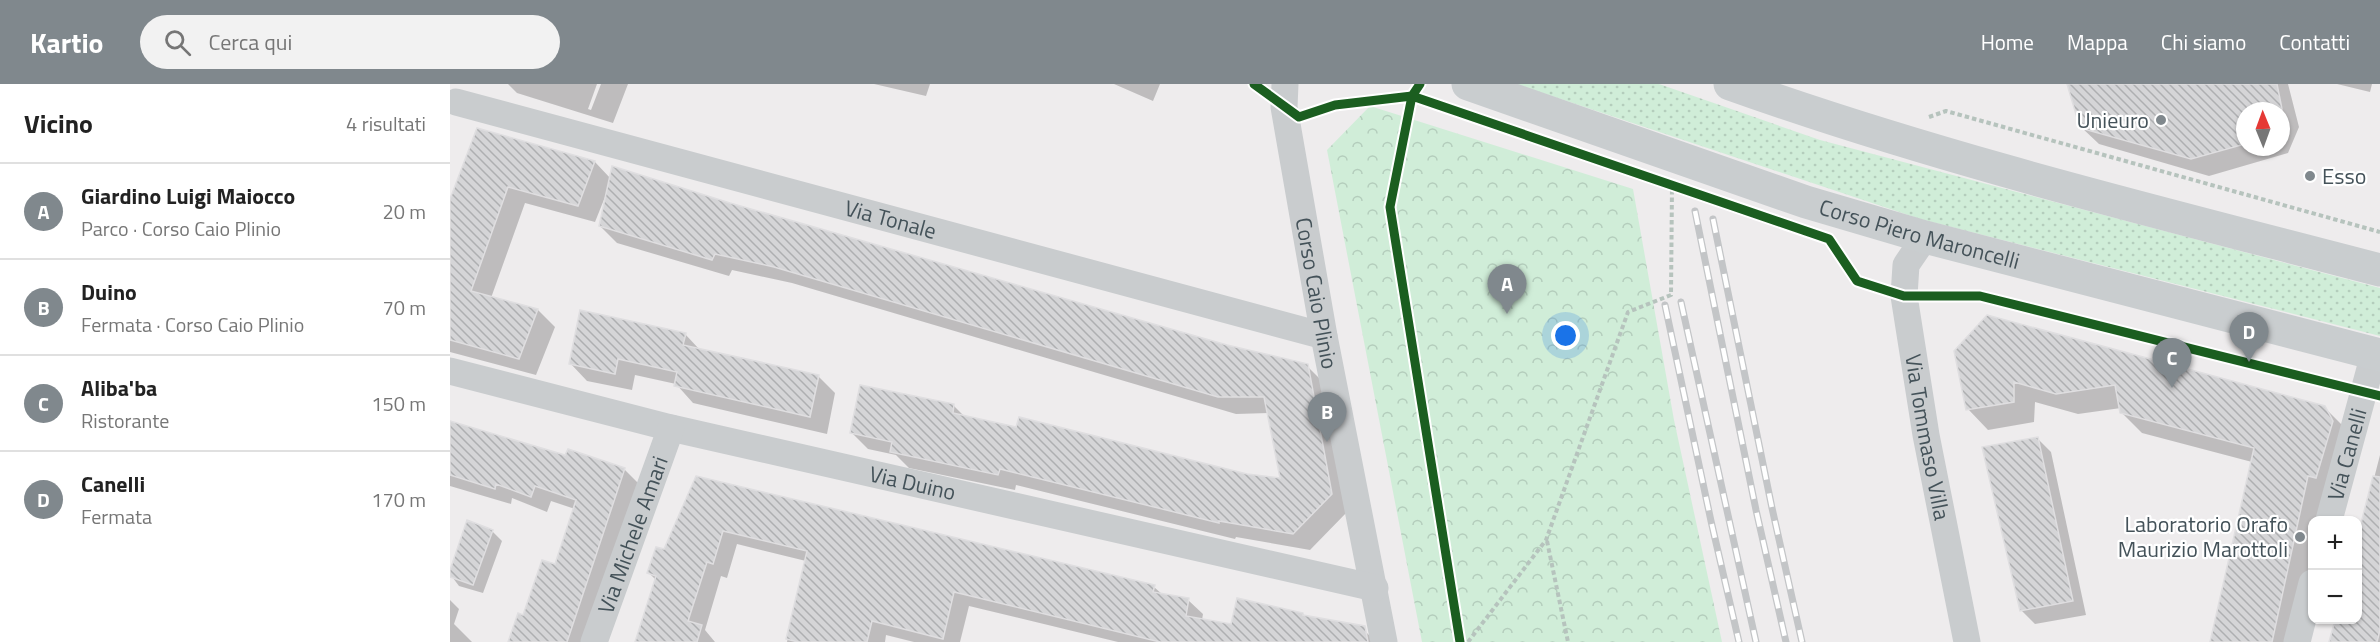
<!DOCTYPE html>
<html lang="it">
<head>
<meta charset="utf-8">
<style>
	:root { --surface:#fff; --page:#f2f2f2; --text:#222; --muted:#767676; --line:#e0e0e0; --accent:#80888d }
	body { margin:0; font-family:"Titillium Web",sans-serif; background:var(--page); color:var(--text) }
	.controls { position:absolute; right:18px; bottom:18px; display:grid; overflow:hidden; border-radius:12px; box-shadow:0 2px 4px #0004 }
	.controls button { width:54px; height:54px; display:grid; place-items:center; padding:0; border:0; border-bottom:2px solid var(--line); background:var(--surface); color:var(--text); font:30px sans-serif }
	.compass { position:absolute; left:1786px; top:18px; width:54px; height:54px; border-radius:50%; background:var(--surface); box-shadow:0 2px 4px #0004; rotate:359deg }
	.you { position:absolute; left:1116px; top:252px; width:21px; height:21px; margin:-15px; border:4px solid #fff; border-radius:50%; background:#1a73e8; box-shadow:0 0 0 9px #1a73e833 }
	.badge { display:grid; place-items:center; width:39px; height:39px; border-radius:50%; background:var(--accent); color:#fff; font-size:20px; font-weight:700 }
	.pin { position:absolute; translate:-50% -50px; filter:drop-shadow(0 2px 3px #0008) }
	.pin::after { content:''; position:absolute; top:32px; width:21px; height:18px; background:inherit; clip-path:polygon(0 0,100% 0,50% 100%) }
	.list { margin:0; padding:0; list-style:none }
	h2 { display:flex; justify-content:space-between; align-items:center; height:78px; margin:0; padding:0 24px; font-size:26px }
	h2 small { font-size:20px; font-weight:400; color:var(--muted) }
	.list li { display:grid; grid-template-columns:39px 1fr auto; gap:18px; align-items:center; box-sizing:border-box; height:96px; padding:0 24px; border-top:2px solid var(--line) }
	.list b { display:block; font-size:22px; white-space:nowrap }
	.list p { margin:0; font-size:20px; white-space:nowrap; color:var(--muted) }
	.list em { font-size:20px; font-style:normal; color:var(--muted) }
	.icon { flex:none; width:33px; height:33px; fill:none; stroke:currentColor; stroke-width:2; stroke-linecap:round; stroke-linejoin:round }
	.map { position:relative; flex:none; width:1930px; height:558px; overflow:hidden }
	header { display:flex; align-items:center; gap:36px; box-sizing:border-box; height:84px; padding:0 30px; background:var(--accent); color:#fff }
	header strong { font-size:28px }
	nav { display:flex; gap:33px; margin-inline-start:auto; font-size:21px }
	.search { width:420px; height:54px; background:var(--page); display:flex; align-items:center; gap:15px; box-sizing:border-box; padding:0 21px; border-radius:33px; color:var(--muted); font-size:22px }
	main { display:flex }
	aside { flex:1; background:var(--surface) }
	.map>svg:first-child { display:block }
	.grass { fill:url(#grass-dots) }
	.park { fill:url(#park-crowns) }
	.shadow { fill:#0003; fill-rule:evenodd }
	.building { fill:url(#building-back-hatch); stroke:#dfdee0; stroke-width:1.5 }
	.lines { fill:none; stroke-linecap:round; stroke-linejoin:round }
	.path { stroke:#b6c3bd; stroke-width:4; stroke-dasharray:4.5 3; stroke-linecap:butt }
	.minor { stroke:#c9ccce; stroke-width:27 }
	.secondary { stroke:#c9cdcf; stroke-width:33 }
	.rail-casing { stroke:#c3c5c7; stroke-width:7 }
	.rail { stroke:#fff; stroke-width:4.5; stroke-dasharray:14; stroke-linecap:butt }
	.cycleway-casing { stroke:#fff; stroke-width:13 }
	.cycleway { stroke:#1b5e20; stroke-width:9 }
	.poi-dot { fill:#80888d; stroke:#fff; stroke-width:2 }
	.labels { text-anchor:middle; stroke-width:4.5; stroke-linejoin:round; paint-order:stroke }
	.poi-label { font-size:22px; fill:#445259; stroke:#fff; text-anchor:end }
	.street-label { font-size:22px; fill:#445259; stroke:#fff }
</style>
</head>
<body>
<header>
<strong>Kartio</strong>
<div class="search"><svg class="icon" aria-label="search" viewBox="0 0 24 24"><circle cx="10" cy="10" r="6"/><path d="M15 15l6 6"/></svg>Cerca qui</div>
<nav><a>Home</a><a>Mappa</a><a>Chi siamo</a><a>Contatti</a></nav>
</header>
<main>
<aside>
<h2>Vicino<small>4 risultati</small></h2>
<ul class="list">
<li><span class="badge">A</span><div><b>Giardino Luigi Maiocco</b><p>Parco · Corso Caio Plinio</p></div><em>20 m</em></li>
<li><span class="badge">B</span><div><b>Duino</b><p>Fermata · Corso Caio Plinio</p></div><em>70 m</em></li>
<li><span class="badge">C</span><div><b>Aliba'ba</b><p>Ristorante</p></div><em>150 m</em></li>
<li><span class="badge">D</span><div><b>Canelli</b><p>Fermata</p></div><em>170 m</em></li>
</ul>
</aside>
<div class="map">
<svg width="1930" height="558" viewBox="0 0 1930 558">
	<defs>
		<pattern id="grass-dots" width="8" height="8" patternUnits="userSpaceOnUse" patternTransform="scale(1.5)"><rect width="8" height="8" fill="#d0edd8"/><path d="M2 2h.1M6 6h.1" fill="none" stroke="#b4cdbc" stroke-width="1.8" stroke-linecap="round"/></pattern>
		<pattern id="park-crowns" width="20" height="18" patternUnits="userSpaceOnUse" patternTransform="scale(1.5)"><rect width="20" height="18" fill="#d0edd8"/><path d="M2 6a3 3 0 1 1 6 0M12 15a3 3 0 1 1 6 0" fill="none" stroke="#b4cdbc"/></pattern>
		<pattern id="building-back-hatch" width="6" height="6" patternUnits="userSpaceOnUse" patternTransform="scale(1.5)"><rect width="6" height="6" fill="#d5d5d7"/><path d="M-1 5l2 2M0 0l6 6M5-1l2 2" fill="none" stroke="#aeafb1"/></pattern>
	</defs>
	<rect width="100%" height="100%" fill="#eeeced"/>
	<path class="grass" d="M1066 0H1209L1370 56 1930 204V252L1470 135Z"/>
	<path class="park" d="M920 22 1183 105 1224 336 1272 558H972L877 66Z"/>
	<path class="shadow" d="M58 0H147L138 25 141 26 151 0H178L163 39 67 9Z
		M424 0H480L476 12Z
		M664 0H710L703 17Z
		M1618 0H1838L1849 43 1838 69 1759 92 1649 60 1631 43ZM1795 27H1831V63H1795Z
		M1887 0H1922L1920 8Z
		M28 46 145 78 161 95 280 121 776 262 857 282 874 299 898 427 860 466 786 453 785 455 566 401 565 406 459 384 446 371 418 365 402 349 504 322 515 333 797 391 832 396 819 329 786 330 342 199 282 186 279 192 167 159 150 142 157 114 155 113 145 138 75 119 41 214 88 226 105 243 86 291 0 268V119Z
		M235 250 250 266 368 292 385 309 377 350 243 319 226 300 185 291 182 306 137 297 120 279Z
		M1505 268 1874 323 1895 344 1874 436H1862V488L1847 558H1762L1802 378 1692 349 1671 328V324L1628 330 1585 318 1584 338 1538 346 1518 325Z
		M0 338 116 373 118 366 175 386 191 402 138 558H60L106 482 125 425 101 417 97 428 62 414 61 420 0 402Z
		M1587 354 1601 368 1636 531 1585 540 1571 526Z
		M1930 371V558H1881L1887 536H1908V457Z
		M246 394 704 503 713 511 738 516 753 530 752 536 782 542 853 530 855 533 911 543 926 558H668L519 522 510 558H464L436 551 435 558H337L356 477 287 460 277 494 271 492 255 546 265 558H187L206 496 199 489 215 467Z
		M42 447 52 457 33 509 9 502 0 490Z
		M0 516 9 525 4 540 22 558H0Z"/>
	<path class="building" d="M1617 0H1827L1832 25 1831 29 1795 27V60L1741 75 1630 44Z
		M27 44 145 77 128 122 58 103 21 207 88 225 69 275 0 256V115Z
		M162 82 280 119 777 261 858 280 882 410 843 450 769 437V439L550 385 548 391 440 368 442 358 400 349 410 301 504 320 503 329 566 343 569 333 797 390 830 394 814 313H768L324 183 265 170 262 176 149 142Z
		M130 226 236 249 233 261 369 291 360 333 224 302 227 288 168 275 165 290 119 280Z
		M1537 231 1875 322 1883 337 1866 394 1858 392 1822 558H1760L1804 364 1670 329 1665 301 1606 310 1564 298V318L1516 326 1504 267Z
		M0 337 115 371 118 365 175 384 117 558H58L68 529 73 531 92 476 105 480 126 416 85 402 81 413 46 400 45 405 0 391Z
		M1588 353 1623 517 1570 527 1532 363Z
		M246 392 705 501 703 508 739 514 736 532 781 540 787 514 853 529V531L915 542 918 558H710L504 508 493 555 422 537 417 558H348L336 555 357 467 273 447 263 480 257 478 238 537 252 541 247 558H185L206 492 197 489 206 463 214 465Z
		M1923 392 1930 393V546L1927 558H1879L1885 536H1908V451Z
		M17 436 43 446 23 501 0 493V486Z"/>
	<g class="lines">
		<path class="path" d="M1479 33 1496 27 1930 148
			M1097 457 1118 558
			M1018 558 1096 456 1178 228 1221 211 1222 102"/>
		<g class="minor">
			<path id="s1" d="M835 0 834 23 874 252 934 558"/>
			<path id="s2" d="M6 18 874 252"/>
			<path id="s3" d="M1475 153 1456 181 1454 212 1476 351 1517 558"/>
			<path id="s4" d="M0 287 221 344 925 504"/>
			<path id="s5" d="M1879 436 1924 270"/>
			<path id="s6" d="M144 558 221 344"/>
			<path d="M1847 558 1862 499"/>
		</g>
		<g class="secondary">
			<path id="s7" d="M1018 0 1356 118 1475 153 1930 271"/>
			<path d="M1280 0C1493 76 1712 129 1930 186"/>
		</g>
		<defs>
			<path id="rail" d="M1245 127 1306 426 1336 558
				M1263 135 1322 424 1352 558
				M1231 218 1306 558
				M1215 221 1261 437 1289 558"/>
		</defs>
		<use href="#rail" class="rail-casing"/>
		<use href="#rail" class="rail"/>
		<defs>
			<path id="cycleway" d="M804 0 849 33 885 21 962 12 1379 155 1407 197 1454 212H1530L1930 312
				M970 0 962 12 940 123 1010 558"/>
		</defs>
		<use href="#cycleway" class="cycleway-casing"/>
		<use href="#cycleway" class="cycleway"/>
	</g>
	<g class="poi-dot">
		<circle cx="1711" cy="36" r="6"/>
		<circle cx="1860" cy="92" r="6"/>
		<circle cx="1850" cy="453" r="6"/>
	</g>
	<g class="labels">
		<g class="poi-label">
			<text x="1699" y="44">Unieuro</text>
			<text x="1872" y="100" text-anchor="start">Esso</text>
			<text x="1838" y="448">Laboratorio Orafo<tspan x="1838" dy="25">Maurizio Marottoli</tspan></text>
		</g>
		<g class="street-label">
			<text dy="8" stroke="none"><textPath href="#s2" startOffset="450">Via Tonale</textPath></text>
			<text dy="8" stroke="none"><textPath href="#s7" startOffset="476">Corso Piero Maroncelli</textPath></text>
			<text dy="8" stroke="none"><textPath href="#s1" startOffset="212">Corso Caio Plinio</textPath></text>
			<text dy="8" stroke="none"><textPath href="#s3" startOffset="208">Via Tommaso Villa</textPath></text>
			<text dy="8" stroke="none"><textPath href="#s5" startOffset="68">Via Canelli</textPath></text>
			<text dy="8" stroke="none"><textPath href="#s4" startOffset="476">Via Duino</textPath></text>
			<text dy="8" stroke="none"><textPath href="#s6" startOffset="114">Via Michele Amari</textPath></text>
		</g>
	</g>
</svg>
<div class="controls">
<button>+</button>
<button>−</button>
</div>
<svg class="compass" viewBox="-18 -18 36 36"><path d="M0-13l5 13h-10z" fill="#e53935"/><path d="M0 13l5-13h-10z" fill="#767676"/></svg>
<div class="you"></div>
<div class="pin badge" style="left:1057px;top:230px">A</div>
<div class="pin badge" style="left:877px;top:358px">B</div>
<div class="pin badge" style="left:1722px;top:304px">C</div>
<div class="pin badge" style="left:1799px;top:278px">D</div>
</div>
</main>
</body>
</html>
